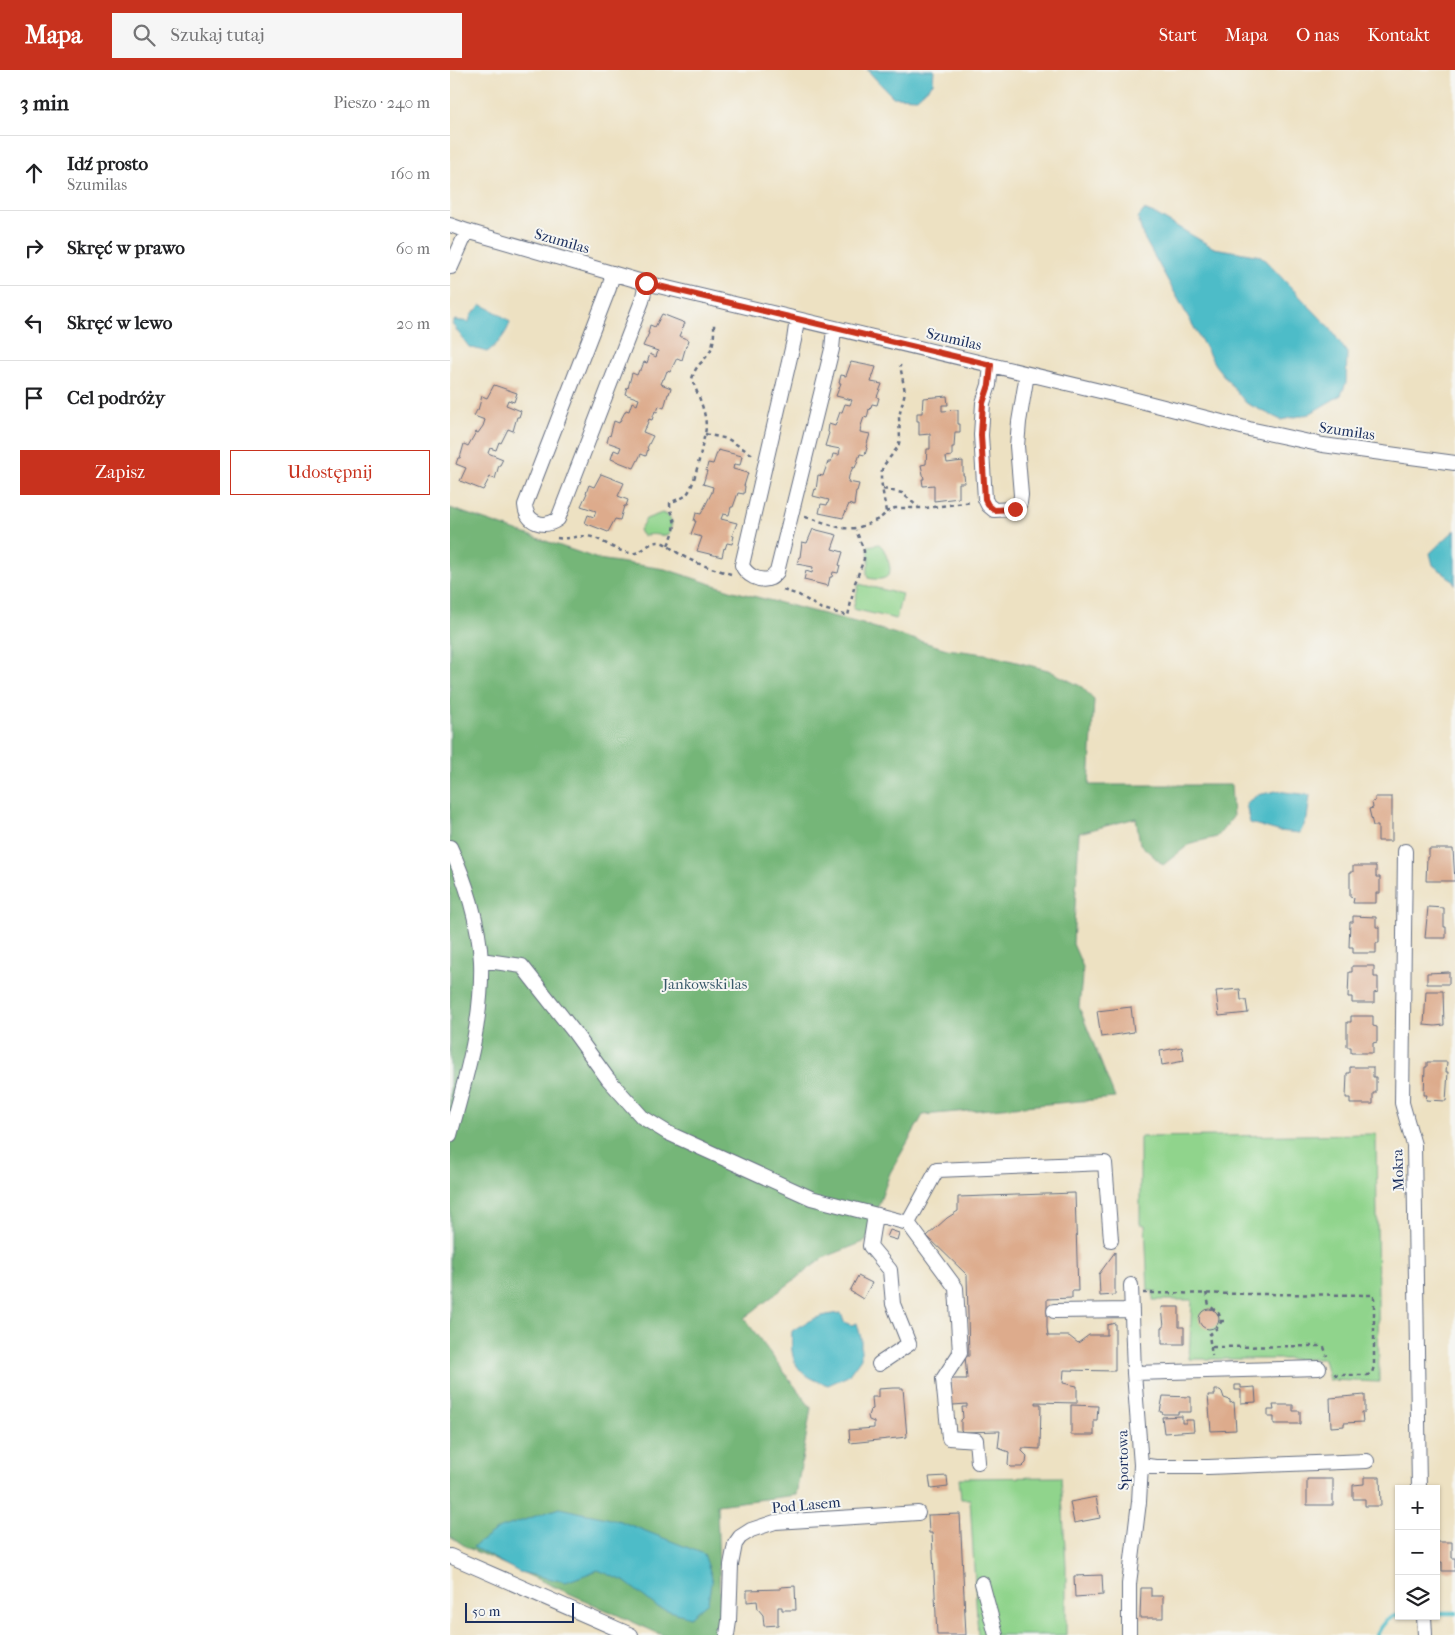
<!DOCTYPE html>
<html lang="pl">
<head>
<meta charset="utf-8">
<style>
	:root { --surface:#fff; --page:#f6f6f6; --text:#202124; --muted:#757577; --line:#e0e0e0; --accent:#c8321e }
	body { margin:0; font-family:"IM FELL French Canon",serif; background:var(--page); color:var(--text) }
	.controls { position:absolute; right:15px; bottom:15px; display:grid; overflow:hidden; border-radius:0px; box-shadow:0 1px 4px #0004 }
	.controls button { width:45px; height:45px; display:grid; place-items:center; padding:0; border:0; border-bottom:1px solid var(--line); background:var(--surface); color:var(--text); font:25px sans-serif }
	.scale { position:absolute; left:15px; bottom:12px; width:109px; box-sizing:border-box; padding-left:5px; border:2px solid #1b2f5e; border-top:0; font-size:14px; line-height:18px; white-space:nowrap; color:#1b2f5e; -webkit-text-stroke:4px #f6f6f2; paint-order:stroke }
	.stop { position:absolute; width:15px; height:15px; margin:-11px; border:4px solid #c8321e; border-radius:50%; background:#fff }
	.stop.end { background:#c8321e; border-color:#fff; box-shadow:0 1px 5px #0008 }
	.list { margin:0; padding:0; list-style:none }
	h2 { display:flex; justify-content:space-between; align-items:center; height:65px; margin:0; padding:0 20px; font-size:21px }
	h2 small { font-size:16px; font-weight:400; color:var(--muted) }
	.list li { display:grid; grid-template-columns:32px 1fr auto; gap:15px; align-items:center; box-sizing:border-box; height:75px; padding:0 20px; border-top:1px solid var(--line) }
	.list b { display:block; font-size:19px; white-space:nowrap }
	.list p { margin:0; font-size:16px; white-space:nowrap; color:var(--muted) }
	.list em { font-size:16px; font-style:normal; color:var(--muted) }
	.actions { display:flex; gap:10px; padding:15px 20px }
	.actions a { flex:1; padding:11px 0; border:1px solid var(--accent); border-radius:0px; text-align:center; font-size:18px; color:var(--accent) }
	.actions .main { background:var(--accent); color:#fff }
	.icon { flex:none; width:28px; height:28px; fill:none; stroke:currentColor; stroke-width:2; stroke-linecap:round; stroke-linejoin:round }
	.map { position:relative; flex:none; width:1005px; height:1565px; overflow:hidden }
	header { display:flex; align-items:center; gap:30px; box-sizing:border-box; height:70px; padding:0 25px; background:var(--accent); color:#fff }
	header strong { font-size:24px }
	nav { display:flex; gap:28px; margin-inline-start:auto; font-size:18px }
	.search { width:350px; height:45px; background:var(--page); display:flex; align-items:center; gap:12px; box-sizing:border-box; padding:0 18px; border-radius:0px; color:var(--muted); font-size:19px }
	main { display:flex }
	aside { flex:1; background:var(--surface) }
	.map>svg:first-child { display:block }
	.green { fill:#90d48c; stroke:#568275 }
	.forest { fill:#74b678; stroke:#48726b }
	.water { fill:#4ebcc8; stroke:#347693 }
	.lines { fill:none; stroke-linecap:round; stroke-linejoin:round }
	.stream { stroke:#4ebcc8; stroke-width:4.5 }
	.building { fill:#ddab8c }
	.minor-casing { stroke:#646d81; stroke-width:16 }
	.path { stroke:#646d81; stroke-width:2.5; stroke-dasharray:4 4; stroke-linecap:butt }
	.minor { stroke:#fff; stroke-width:14 }
	.route { stroke:#c8321e; stroke-width:6 }
	.labels { text-anchor:middle; stroke-width:4; stroke-linejoin:round; paint-order:stroke }
	.street-label { font-size:15px; fill:#1b2f5e; stroke:#f6f6f2 }
	.park-label { font-size:15px; fill:#38586a; stroke:#f6f6f2 }
</style>
</head>
<body>
<header>
<strong>Mapa</strong>
<div class="search"><svg class="icon" aria-label="search" viewBox="0 0 24 24"><circle cx="10" cy="10" r="6"/><path d="M15 15l6 6"/></svg>Szukaj tutaj</div>
<nav><a>Start</a><a>Mapa</a><a>O nas</a><a>Kontakt</a></nav>
</header>
<main>
<aside>
<h2>3 min<small>Pieszo · 240 m</small></h2>
<ul class="list">
<li><svg class="icon" aria-label="ahead" viewBox="0 0 24 24"><path d="M12 20V5M6 11l6-6 6 6"/></svg><div><b>Idź prosto</b><p>Szumilas</p></div><em>160 m</em></li>
<li><svg class="icon" aria-label="right" viewBox="0 0 24 24"><path d="M7 20v-9h11M14 6l5 5-5 5"/></svg><div><b>Skręć w prawo</b></div><em>60 m</em></li>
<li><svg class="icon" aria-label="left" viewBox="0 0 24 24"><path d="M17 20v-9H6M10 6l-5 5 5 5"/></svg><div><b>Skręć w lewo</b></div><em>20 m</em></li>
<li><svg class="icon" aria-label="arrive" viewBox="0 0 24 24"><path d="M6 21V4h12l-3 4 3 4H6"/></svg><div><b>Cel podróży</b></div></li>
</ul>
<div class="actions"><a class="main">Zapisz</a><a>Udostępnij</a></div>
</aside>
<div class="map">
<svg width="1005" height="1565" viewBox="0 0 1005 1565">
	<rect width="100%" height="100%" fill="#f6f6f2"/>
	<filter id="ink" filterUnits="userSpaceOnUse"><feTurbulence type="fractalNoise" baseFrequency=".02" numOctaves="2"/><feDisplacementMap in="SourceGraphic" scale="10" xChannelSelector="R" yChannelSelector="G"/><feConvolveMatrix kernelMatrix="1 2 1 2 8 2 1 2 1" color-interpolation-filters="sRGB"/></filter>
	<filter id="wash" filterUnits="userSpaceOnUse"><feTurbulence type="fractalNoise" baseFrequency=".0096" numOctaves="4" result="noise"/><feDisplacementMap in="SourceGraphic" scale="20" xChannelSelector="R" yChannelSelector="G"/><feGaussianBlur stdDeviation="1.12" result="paint"/><feColorMatrix in="noise" values="0 0 0 0 0 0 0 0 0 0 0 0 0 0 0 0 0 1.4 0 .05"/><feComposite in="paint" operator="in"/></filter>
	<g filter="url(#wash)">
		<rect width="100%" height="100%" fill="#ede1c2"/>
		<path class="green" d="M212 443 219 446 222 452 219 465C210 467 203 462 194 466L191 464 189 460 196 449Z
			M429 474C434 478 435 482 437 488 445 506 436 512 418 508 415 501 419 497 419 490 419 485 418 481 418 476Z
			M409 514 452 524 446 549 403 539Z
			M926 1064 929 1312 879 1310 874 1289H739L742 1230H703V1221H698L695 1155 690 1154V1067Z
			M611 1407 616 1496V1565H528L520 1429H511L509 1408Z"/>
		<path class="forest" d="M0 438 148 489 215 499 283 521 409 553 497 579 535 584 598 600 632 617 644 630 639 715H781L783 747 767 767 741 773 713 795 690 774 686 748 629 763 623 874 633 897 629 937 665 1028 473 1045 440 1103 416 1171 373 1188 294 1248 361 1338 346 1425 267 1435 271 1565H212L18 1478 0 1466Z"/>
		<path class="water" d="M417 0H484L483 13 467 28 443 27Z
			M694 140 709 146 764 178 811 186 880 258 897 283 896 313 891 325 859 344 831 350 796 333 765 295 693 166 688 148Z
			M31 235C37 236 56 248 60 252 57 264 46 276 37 282L19 277 2 254 5 250 19 252 21 245Z
			M1005 460V515L1001 509 983 495 980 483Z
			M826 721 860 725 857 749 850 763 828 761 800 753 796 733 808 725Z
			M391 1243 394 1252 401 1255 407 1253 411 1268V1288L398 1306 378 1315C348 1305 339 1294 342 1261 360 1249 370 1245 391 1243Z
			M109 1438 170 1451 254 1484 262 1507 258 1532 240 1547 207 1537 174 1511 148 1500 116 1512 69 1502 23 1477 48 1459Z"/>
		<g class="lines">
			<path class="stream" d="M986 1543H1005
				M927 1565C931 1555 938 1547 949 1545"/>
		</g>
		<g id="blocks">
			<path class="building" d="M212 244 235 253 229 266 239 270 237 276H236L232 290 227 288 220 302 217 301 214 309H213L211 314 221 318 219 324H218L214 338 209 336 207 342 205 341 202 350 199 349 196 357H195L193 362 203 366 197 378 198 379 196 386 191 384 184 398 161 389 164 380 169 382 171 377 157 372 159 365 160 366 164 351 169 353 176 340 179 341 182 332 187 335 189 329 175 324 177 317 178 318 182 303 187 305 189 300H191L194 292 197 293 200 284 206 287 208 281 193 276 199 263H198L200 255 205 257Z
				M401 292 426 297 421 312 432 314 427 327 429 328 427 335 422 334 420 340 419 339 417 348 414 347 411 356 410 362 420 364 416 377 417 378 415 385 410 384 405 398 403 397 399 406 398 412 409 414 407 421H406L404 436 399 434 393 448 369 443 371 434 377 435 379 430 363 426 365 419 366 420 368 405 373 406 378 392H381L383 384 389 385 390 379 375 376 379 363 378 362 379 354 385 356 390 342H392L395 334 400 335 402 330 386 326 391 313H389L391 305 396 306Z
				M44 315 67 323 64 332 58 330 56 335 71 341 69 347H67L63 361 58 359 51 373 49 372 46 380 40 378 38 383 53 389 50 395H49L45 409 40 407 33 420 10 411 16 398 6 394 8 388H10L14 374 18 376 26 362 28 363 33 356 35 350 24 346 27 340H28L32 326 37 328Z
				M497 326 498 335H492V341L508 340V354H510V362H505L504 377H502V386L496 387 497 393 513 391V405H514L515 413H509V428L484 431V415L473 416 472 409H474L471 395 476 394 477 379H480V364L469 365V351H467V343H472L473 328Z
				M268 380 292 386 290 395 284 394 283 399 298 403 294 416H295L294 424 288 423 283 437H281L279 445 273 444 271 449 287 453 282 466H284L282 474 277 473 275 479 274 478 272 487 247 481 252 467 241 464 246 451H244L246 443 251 444 262 422 263 417 253 414 257 401H256L258 393 263 394Z
				M151 404 174 413 168 426 178 430 176 436H174L170 450 165 449 158 462 135 453 138 445 144 447 146 441 131 436 137 423H136L139 415 144 417Z
				M363 459 387 465 382 479 393 482 389 495H390L388 503 383 502 382 507H380L378 516 354 510 356 501 362 503 363 497 347 494 349 487H350L352 472 357 473Z
				M925 727H942V771H928V756H923L919 739 923 738 922 732 925 731Z
				M979 779H1003L1005 811H976L977 787H979Z
				M903 796H926V807H930V823H926V833H903L904 828 900 827V802H903Z
				M978 837 994 838V857H996V868H975Z
				M903 846 926 847V857H929V873H926V883H903V877H899L900 852H903Z
				M902 896H924V907H928V922L924 923V933H902V927H898L899 902H902Z
				M999 902V914H977V903Z
				M790 919 791 930H796L798 943 769 946 766 921Z
				M976 921H993L994 955 985 956 974 955Z
				M681 937 684 962 651 967 647 941Z
				M901 946H923V956L927 957V972L923 973V983H901V977H897V952H901Z
				M732 977 734 991 712 995 710 981Z
				M977 992H997L996 1002H998L996 1031 976 1030 977 1025H974L975 997H977Z
				M900 997H923V1007H926V1023H923V1034H900V1028H896L897 1003H900Z
				M625 1123 628 1221H622V1228L597 1229V1258L598 1266H619L628 1273 639 1265H657V1255L665 1253V1301L614 1300 613 1313 627 1316V1333L585 1332V1334H591L590 1379 572 1378V1381L577 1386 576 1393 572 1397H560L558 1395 559 1382 548 1378 550 1361 513 1362 511 1360V1350L513 1348 512 1337H517V1334L503 1335 501 1333V1311L503 1309H517L515 1286H519L517 1205 477 1166 497 1148 508 1141V1127Z
				M440 1160 449 1163 447 1170 437 1167Z
				M665 1182V1225L650 1226 649 1204Z
				M408 1206 422 1213 413 1229 400 1221Z
				M712 1237H729V1257H734V1274H712V1257H714Z
				M749 1249a10 10 0 1 1 20 0a10 10 0 1 1-20 0Z
				M785 1315H791V1318L805 1317 806 1332 791 1333V1320H785Z
				M443 1318H453L457 1367 400 1373 399 1360 424 1358V1352L419 1350 418 1346 420 1340 423 1339 422 1327H428V1319Z
				M765 1320H770L772 1322 774 1328 780 1330V1333L784 1332 786 1360 761 1361 758 1325H765Z
				M915 1325V1342H912L913 1352 894 1353V1356L881 1357 880 1328Z
				M713 1326 741 1327V1342H728V1344H713L712 1342H710Z
				M621 1335 648 1336 647 1350H644V1365H621Z
				M823 1335H843V1341H850V1354H824V1347H818V1340H824Z
				M732 1346V1353H736V1350H743L744 1361 714 1363 712 1347Z
				M497 1406 498 1417 481 1419 479 1407Z
				M914 1407H930L931 1436H915V1429H903V1415L914 1414Z
				M857 1409H883V1435H857Z
				M646 1427 650 1448 624 1453 620 1432Z
				M510 1444 516 1565H487L482 1463H479L478 1445Z
				M986 1472H1002V1488H1005V1501H992V1492H986Z
				M652 1505 653 1525 625 1527 624 1506Z
				M345 1516 346 1540H332V1537H328V1555L314 1556 313 1545 308 1539 307 1531 297 1532V1520L331 1519V1517Z
				M691 1518H701V1526H713V1548H690Z"/>
		</g>
	</g>
	<g filter="url(#ink)">
		<use href="#blocks" fill-opacity="0" stroke="#646d81" stroke-width="1"/>
		<g class="lines">
			<defs>
				<path id="minor" d="M0 155 17 161 196 213 671 326 799 359 873 375 1005 393
					M0 196 1 197 17 161
					M163 203 159 218 75 435C76 453 94 459 108 449L192 231 196 213
					M347 249 344 270 292 495C296 505 310 513 321 508 322 508 326 503 327 502L382 279 384 258
					M541 295 539 315 533 333 531 365 535 429 538 435 544 440 565 439 570 433 571 425 567 376 569 352 577 304
					M0 777C16 811 29 853 31 891 33 951 16 1008 0 1065
					M955 781 952 1033 964 1075 969 1419
					M31 890 72 896 124 962 158 1009 192 1047 218 1063 361 1128 458 1153 487 1100 655 1093 661 1170
					M425 1145 420 1176 440 1200 443 1234 459 1274 429 1294
					M458 1153 506 1218 510 1283 493 1309 499 1368 526 1370 528 1392
					M604 1241 682 1240
					M684 1303 869 1298
					M691 1395 705 1397H758L917 1391
					M0 1486 181 1565
					M532 1513 546 1565
					M974 1546 975 1565
					M277 1565 279 1551 281 1495 285 1474 290 1467 301 1460 325 1452 468 1443
					M679 1565V1514L689 1432 691 1395 684 1303 681 1215"/>
			</defs>
			<use href="#minor" class="minor-casing"/>
			<path class="path" d="M255 364 278 369 303 385
				M433 419 452 423 468 437
				M436 442 445 438H476L522 432
				M355 447C383 453 395 467 424 451 429 449 433 447 436 442L431 410V402L434 395 448 377 450 369 449 347 455 322 450 295
				M107 468C119 470 131 464 142 467 154 471 167 482 181 483 192 485 197 472 208 472 215 472 219 477 225 481 242 493 261 498 281 504
				M218 475C223 465 227 457 223 446 221 440 220 439 220 433 225 430 231 429 235 426 245 419 251 378 255 364 259 346 248 326 242 309 246 295 249 296 257 286 265 276 264 263 264 251
				M333 520 349 525 370 538 398 546 405 513 414 489V481L406 460
				M693 1223 924 1225V1296L922 1303 918 1305H886L882 1301
				M756 1223 759 1235 769 1244 771 1252 768 1257 759 1265 762 1286
				M770 1251H776
				M762 1277 869 1276 874 1277 877 1286"/>
			<use href="#minor" class="minor"/>
		</g>
	</g>
	<g class="lines" filter="url(#ink)">
		<path class="route" d="M196 213 541 295 539 315 533 333 531 365 535 429 538 435 544 440 565 439"/>
	</g>
	<g class="labels">
		<g class="street-label">
			<text transform="translate(112 171) rotate(16)" y="5">Szumilas</text>
			<text transform="translate(504 269) rotate(13)" y="5">Szumilas</text>
			<text transform="translate(897 361) rotate(8)" y="5">Szumilas</text>
			<text transform="translate(948 1100) rotate(-92)" y="5">Mokra</text>
			<text transform="translate(673 1390) rotate(-91)" y="5">Sportowa</text>
			<text transform="translate(356 1435) rotate(-5)" y="5">Pod Lasem</text>
		</g>
		<g class="park-label">
			<text x="255" y="919">Jankowski las</text>
		</g>
	</g>
</svg>
<div class="controls">
<button>+</button>
<button>−</button>
<button><svg class="icon" aria-label="layers" viewBox="0 0 24 24"><path d="M12 4l9 5-9 5-9-5zM3 14l9 5 9-5"/></svg></button>
</div>
<div class="scale">50 m</div>
<div class="stop" style="left:196px;top:213px"></div>
<div class="stop end" style="left:565px;top:439px"></div>
</div>
</main>
</body>
</html>
